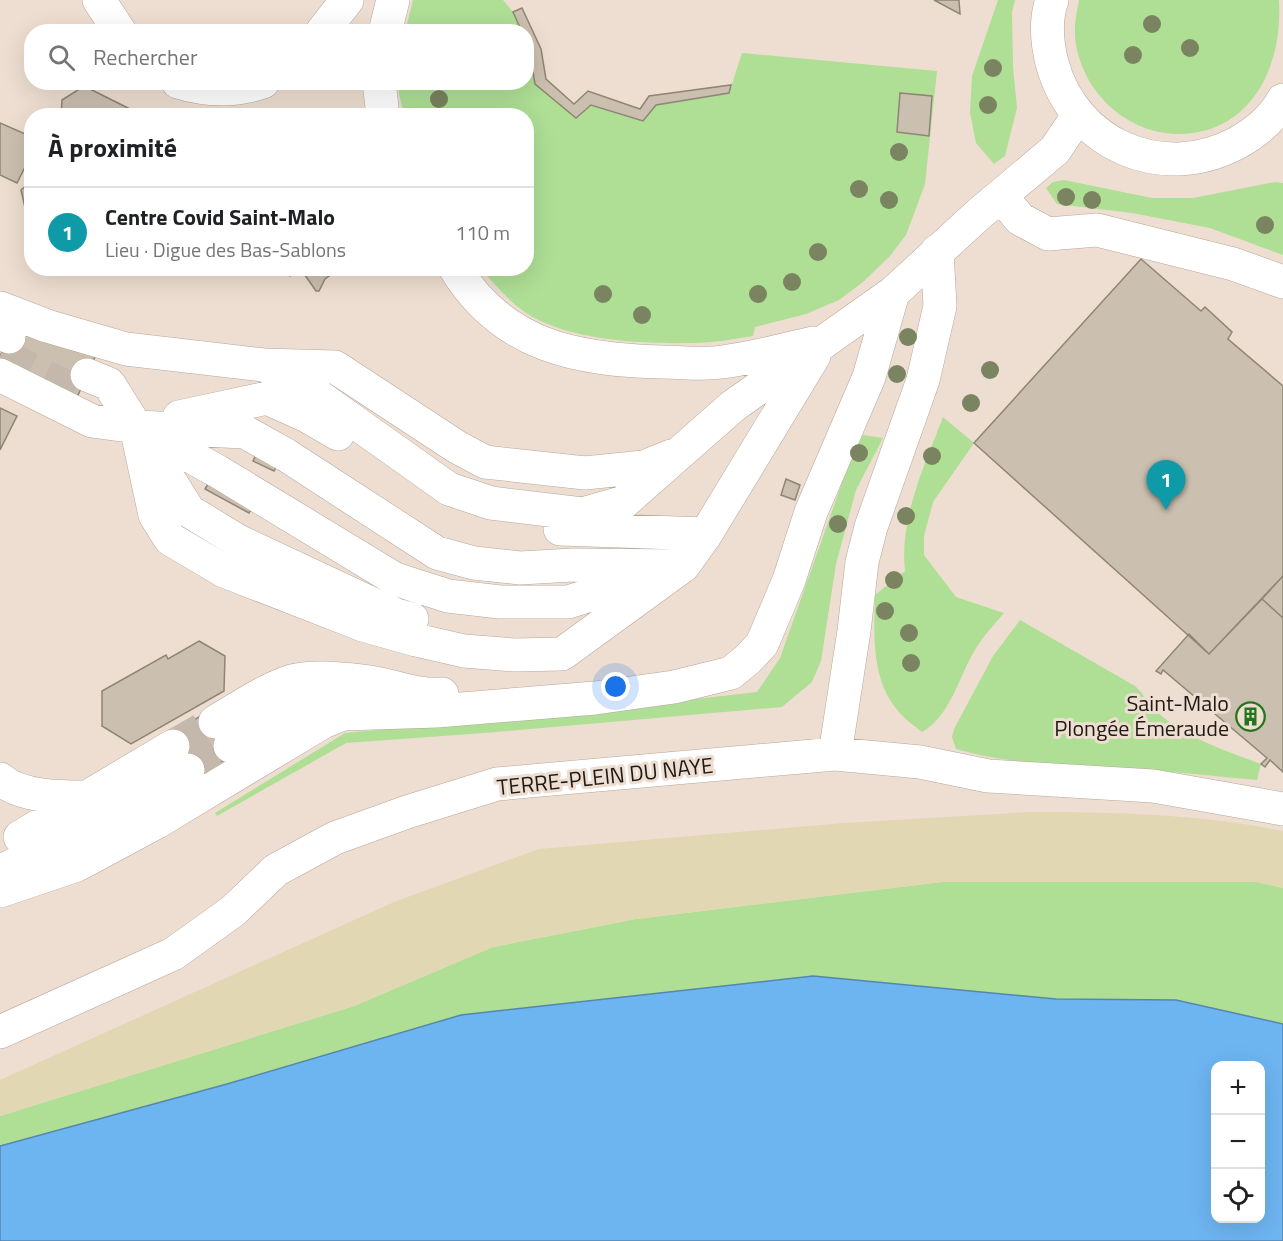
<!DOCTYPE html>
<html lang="fr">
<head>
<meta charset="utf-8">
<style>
	:root { --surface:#fff; --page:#f6f6f6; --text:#202124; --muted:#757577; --line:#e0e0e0; --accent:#24751d }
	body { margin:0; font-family:"Titillium Web",sans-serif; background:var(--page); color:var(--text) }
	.controls { position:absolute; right:18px; bottom:18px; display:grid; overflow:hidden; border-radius:12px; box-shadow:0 6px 24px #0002 }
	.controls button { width:54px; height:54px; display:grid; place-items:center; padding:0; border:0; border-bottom:2px solid var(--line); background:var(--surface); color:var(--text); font:30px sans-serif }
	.you { position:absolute; left:616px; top:687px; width:21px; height:21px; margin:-15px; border:4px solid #fff; border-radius:50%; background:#1a73e8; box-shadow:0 0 0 9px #1a73e833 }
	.badge { display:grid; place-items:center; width:39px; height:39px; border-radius:50%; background:var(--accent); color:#fff; font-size:20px; font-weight:700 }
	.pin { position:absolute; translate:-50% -50px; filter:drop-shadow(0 2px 3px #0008) }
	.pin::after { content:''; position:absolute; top:32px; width:21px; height:18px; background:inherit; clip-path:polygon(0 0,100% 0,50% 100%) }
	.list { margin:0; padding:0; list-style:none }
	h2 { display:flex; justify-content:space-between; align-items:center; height:78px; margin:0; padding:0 24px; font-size:26px }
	h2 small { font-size:20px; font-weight:400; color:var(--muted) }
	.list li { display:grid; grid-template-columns:39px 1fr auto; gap:18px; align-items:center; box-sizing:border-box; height:90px; padding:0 24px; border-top:2px solid var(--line) }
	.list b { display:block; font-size:22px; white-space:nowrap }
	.list p { margin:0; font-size:20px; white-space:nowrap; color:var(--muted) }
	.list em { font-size:20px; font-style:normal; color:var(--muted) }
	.icon { flex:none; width:33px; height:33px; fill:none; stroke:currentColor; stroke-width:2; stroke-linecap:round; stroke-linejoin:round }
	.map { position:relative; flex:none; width:1283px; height:1241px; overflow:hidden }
	.search { position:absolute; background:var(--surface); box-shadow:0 6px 24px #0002; left:24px; top:24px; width:510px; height:66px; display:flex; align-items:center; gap:15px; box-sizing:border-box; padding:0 21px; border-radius:24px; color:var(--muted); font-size:22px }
	.panel { position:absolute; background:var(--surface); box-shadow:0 6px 24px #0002; left:24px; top:108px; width:510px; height:168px; border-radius:24px }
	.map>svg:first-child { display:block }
	.green { fill:#aedf95; fill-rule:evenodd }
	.sand { fill:#e1d7b3 }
	.water { fill:#6db5f1; stroke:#5586af; stroke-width:1.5; fill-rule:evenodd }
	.building { fill:#cbc0b0; stroke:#8f8576; stroke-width:1.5 }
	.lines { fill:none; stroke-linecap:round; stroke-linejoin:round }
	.minor-tunnel { stroke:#c4b7ab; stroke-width:33; stroke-dasharray:33 16; stroke-linecap:butt }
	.minor-casing { stroke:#b6a79a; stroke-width:34 }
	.major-casing { stroke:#b6a79a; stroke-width:34 }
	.minor { stroke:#fff; stroke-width:33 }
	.major { stroke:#fff; stroke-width:33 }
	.tree { fill:#7a8460 }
	.labels { text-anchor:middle; stroke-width:6; stroke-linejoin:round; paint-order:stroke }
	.poi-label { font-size:22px; fill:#1e1914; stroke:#eeded1; text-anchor:end }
	.street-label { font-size:22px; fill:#1e1914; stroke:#eeded1 }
</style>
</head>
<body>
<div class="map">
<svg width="1283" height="1241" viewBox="0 0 1283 1241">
	<rect width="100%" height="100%" fill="#eeded1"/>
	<path class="green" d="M413 0H503L513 12 522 32H405Z
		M998 0H1015L1012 12 1013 67 1017 108 1005 156 994 164 976 143 970 113 972 76Z
		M1079 0H1279C1283 66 1252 132 1181 134 1129 135 1085 95 1076 45 1073 30 1076 15 1079 0Z
		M527 40 531 50 535 84 576 117 591 105 643 121 656 105 729 93 742 53 937 71 925 184 906 235 890 256 863 282 839 300 806 314 755 327 753 336C734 339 713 343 693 343 644 344 574 341 531 316 511 304 496 286 481 269L526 268V116L404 115 399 94V83L526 82Z
		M1064 180 1152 198H1193L1275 182 1283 183V255L1210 228 1132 213 1057 204 1046 188 1053 182Z
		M943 417 974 443 933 502 924 536V555L956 597 1004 613C994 625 982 637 975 650 959 676 950 717 922 732 913 725 902 717 895 707 871 676 874 632 875 595L905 571C899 519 925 464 943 417Z
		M863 435 883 438 856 490 836 564 821 661 812 682 782 707 484 733 346 743 217 816 215 813 345 733 660 703 757 692 780 658 848 466Z
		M1020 620 1135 686C1144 694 1147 704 1156 711 1186 738 1224 750 1261 764L1257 780C1213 776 1169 771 1124 769 1067 765 1011 765 956 749L952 737 954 729 993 656Z
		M942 882H1256L1283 888V1241H107L0 1193V1116L354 1006 493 947 636 919ZM1216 1066H1260V1218H1216Z"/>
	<path class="sand" d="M1030 812C1115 812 1200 814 1283 831V888L1256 882H942L636 919 493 947 354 1006 0 1116V1080L394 902 539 849 844 823Z"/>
	<path class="water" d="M813 976 1056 999 1176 1000 1283 1024V1241H0V1146L227 1084 461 1015ZM1216 1066H1260V1218H1216Z"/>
	<path class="building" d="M934 0H959L960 14Z
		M522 8 541 49 546 79 574 104 588 91 640 109 649 96 731 85 729 93 656 105 643 121 591 105 576 118 535 84 526 32H522L513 12Z
		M84 86 144 116H61L62 100Z
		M900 93 932 96 929 136 897 132Z
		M0 123 32 137V153L17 183 0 175Z
		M32 181V215L26 212 21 190Z
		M1141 259 1201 311 1205 307 1232 332 1228 339 1283 386V576L1209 654 974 443Z
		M284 268H299L290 276Z
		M300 268H340L325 279 319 291H316Z
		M18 321 95 357 75 402 0 366V356Z
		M0 408 17 416 0 450Z
		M259 449 280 460 274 471 253 461Z
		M212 477 256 501 249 513 205 489Z
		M786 479 800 485 795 500 781 495Z
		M1283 576V618L1262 599Z
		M1262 599 1283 618V772L1270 760 1265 767 1261 764 1267 758 1163 670 1161 674 1156 671 1189 634 1209 654Z
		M199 641 225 656 224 691 131 744 102 726V691L166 655 168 659Z
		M209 711 235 754 193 779 167 736Z"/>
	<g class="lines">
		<path class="minor-tunnel" d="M1 354 79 393
			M173 746 215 722
			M188 770 230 746"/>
		<defs>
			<path id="minor" d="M99 0 120 32
				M322 32 347 0
				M385 32 393 0
				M178 82C207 91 234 92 263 82
				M379 82 383 116
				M1001 196 1020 219 1048 234 1097 230 1233 264 1283 282
				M455 268C503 347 578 360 663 362 682 362 703 365 722 362 753 358 783 350 813 343
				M0 308 47 326 126 349 264 365 335 367 457 447 485 462 585 473 644 467 671 456
				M0 333 9 337
				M264 365 321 398 449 489 491 503 582 514 624 502 733 406 893 293 980 213 1055 150 1078 116
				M0 375 92 421 136 427 245 432 286 455 437 553 474 563 520 568 573 565 683 566 706 534 814 356
				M87 375 109 384 189 511 238 541 396 615 412 619
				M179 417 267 398 307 416 338 434
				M136 427 155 515 170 539 224 571 363 625 416 640 464 651 515 655 562 654 683 566
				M143 430 217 471 395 579 448 596 500 602H568L655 575
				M560 529 706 534
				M215 722C240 707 265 690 292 681 311 675 351 679 370 682 396 686 415 696 442 694
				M230 746C267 727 310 694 352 693
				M835 754 854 631 862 562 871 527 923 380 940 306 937 251
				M0 779C22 798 63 797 91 797
				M20 837 173 746
				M0 872 188 770
				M0 891 77 865 157 822 323 722 343 714 437 711 595 698 674 687 731 673 748 659 762 644 789 580 811 512 869 377 893 293
				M0 1032 173 954 233 911 276 870 335 838 407 812 497 784 835 754 920 762 988 776 1153 786 1283 809"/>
			<path id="major" d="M1052 0C1045 20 1047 43 1052 63 1074 145 1162 183 1237 143 1255 133 1273 118 1283 100"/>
		</defs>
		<use href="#minor" class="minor-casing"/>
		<use href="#major" class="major-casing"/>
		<use href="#minor" class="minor"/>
		<use href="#major" class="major"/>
	</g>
	<g class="tree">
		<circle cx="1152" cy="24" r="9"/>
		<circle cx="1190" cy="48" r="9"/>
		<circle cx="1133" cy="55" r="9"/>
		<circle cx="993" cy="68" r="9"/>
		<circle cx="439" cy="99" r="9"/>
		<circle cx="988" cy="105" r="9"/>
		<circle cx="899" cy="152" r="9"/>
		<circle cx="859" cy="189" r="9"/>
		<circle cx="1066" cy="197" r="9"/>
		<circle cx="889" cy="200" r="9"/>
		<circle cx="1092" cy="200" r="9"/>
		<circle cx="1265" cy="225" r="9"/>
		<circle cx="818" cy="252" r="9"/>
		<circle cx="792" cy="282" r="9"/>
		<circle cx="603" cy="294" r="9"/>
		<circle cx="758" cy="294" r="9"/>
		<circle cx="642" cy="315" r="9"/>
		<circle cx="908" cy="337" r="9"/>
		<circle cx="990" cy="370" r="9"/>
		<circle cx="897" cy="374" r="9"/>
		<circle cx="971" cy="403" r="9"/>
		<circle cx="859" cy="453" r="9"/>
		<circle cx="932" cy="456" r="9"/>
		<circle cx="906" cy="516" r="9"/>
		<circle cx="838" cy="524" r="9"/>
		<circle cx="894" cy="580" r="9"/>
		<circle cx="885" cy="611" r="9"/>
		<circle cx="909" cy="633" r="9"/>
		<circle cx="911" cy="663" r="9"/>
	</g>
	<defs>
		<symbol id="building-ring" viewBox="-11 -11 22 22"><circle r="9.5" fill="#eeded1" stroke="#24751d" stroke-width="1.5"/><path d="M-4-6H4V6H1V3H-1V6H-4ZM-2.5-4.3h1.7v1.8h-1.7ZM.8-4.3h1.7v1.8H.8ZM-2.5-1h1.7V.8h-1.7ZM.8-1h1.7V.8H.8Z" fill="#24751d"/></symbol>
	</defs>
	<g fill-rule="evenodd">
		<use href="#building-ring" x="1234" y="700" width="33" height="33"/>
	</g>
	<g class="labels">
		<g class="poi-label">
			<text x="1229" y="711">Saint-Malo<tspan x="1229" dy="25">Plongée Émeraude</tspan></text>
		</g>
		<g class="street-label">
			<text transform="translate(605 776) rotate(-6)" y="8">TERRE-PLEIN DU NAYE</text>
		</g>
	</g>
</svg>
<div class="controls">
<button>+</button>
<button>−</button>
<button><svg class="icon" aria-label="locate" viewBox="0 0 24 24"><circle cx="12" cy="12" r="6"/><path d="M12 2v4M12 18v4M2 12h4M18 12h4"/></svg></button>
</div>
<div class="you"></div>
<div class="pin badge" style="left:1166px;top:510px;background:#0f9aa8">1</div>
<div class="search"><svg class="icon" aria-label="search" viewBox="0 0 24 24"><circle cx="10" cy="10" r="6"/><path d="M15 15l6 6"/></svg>Rechercher</div>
<section class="panel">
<h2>À proximité<small></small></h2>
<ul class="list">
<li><span class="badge" style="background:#0f9aa8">1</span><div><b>Centre Covid Saint-Malo</b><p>Lieu · Digue des Bas-Sablons</p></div><em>110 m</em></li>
</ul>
</section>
</div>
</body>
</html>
